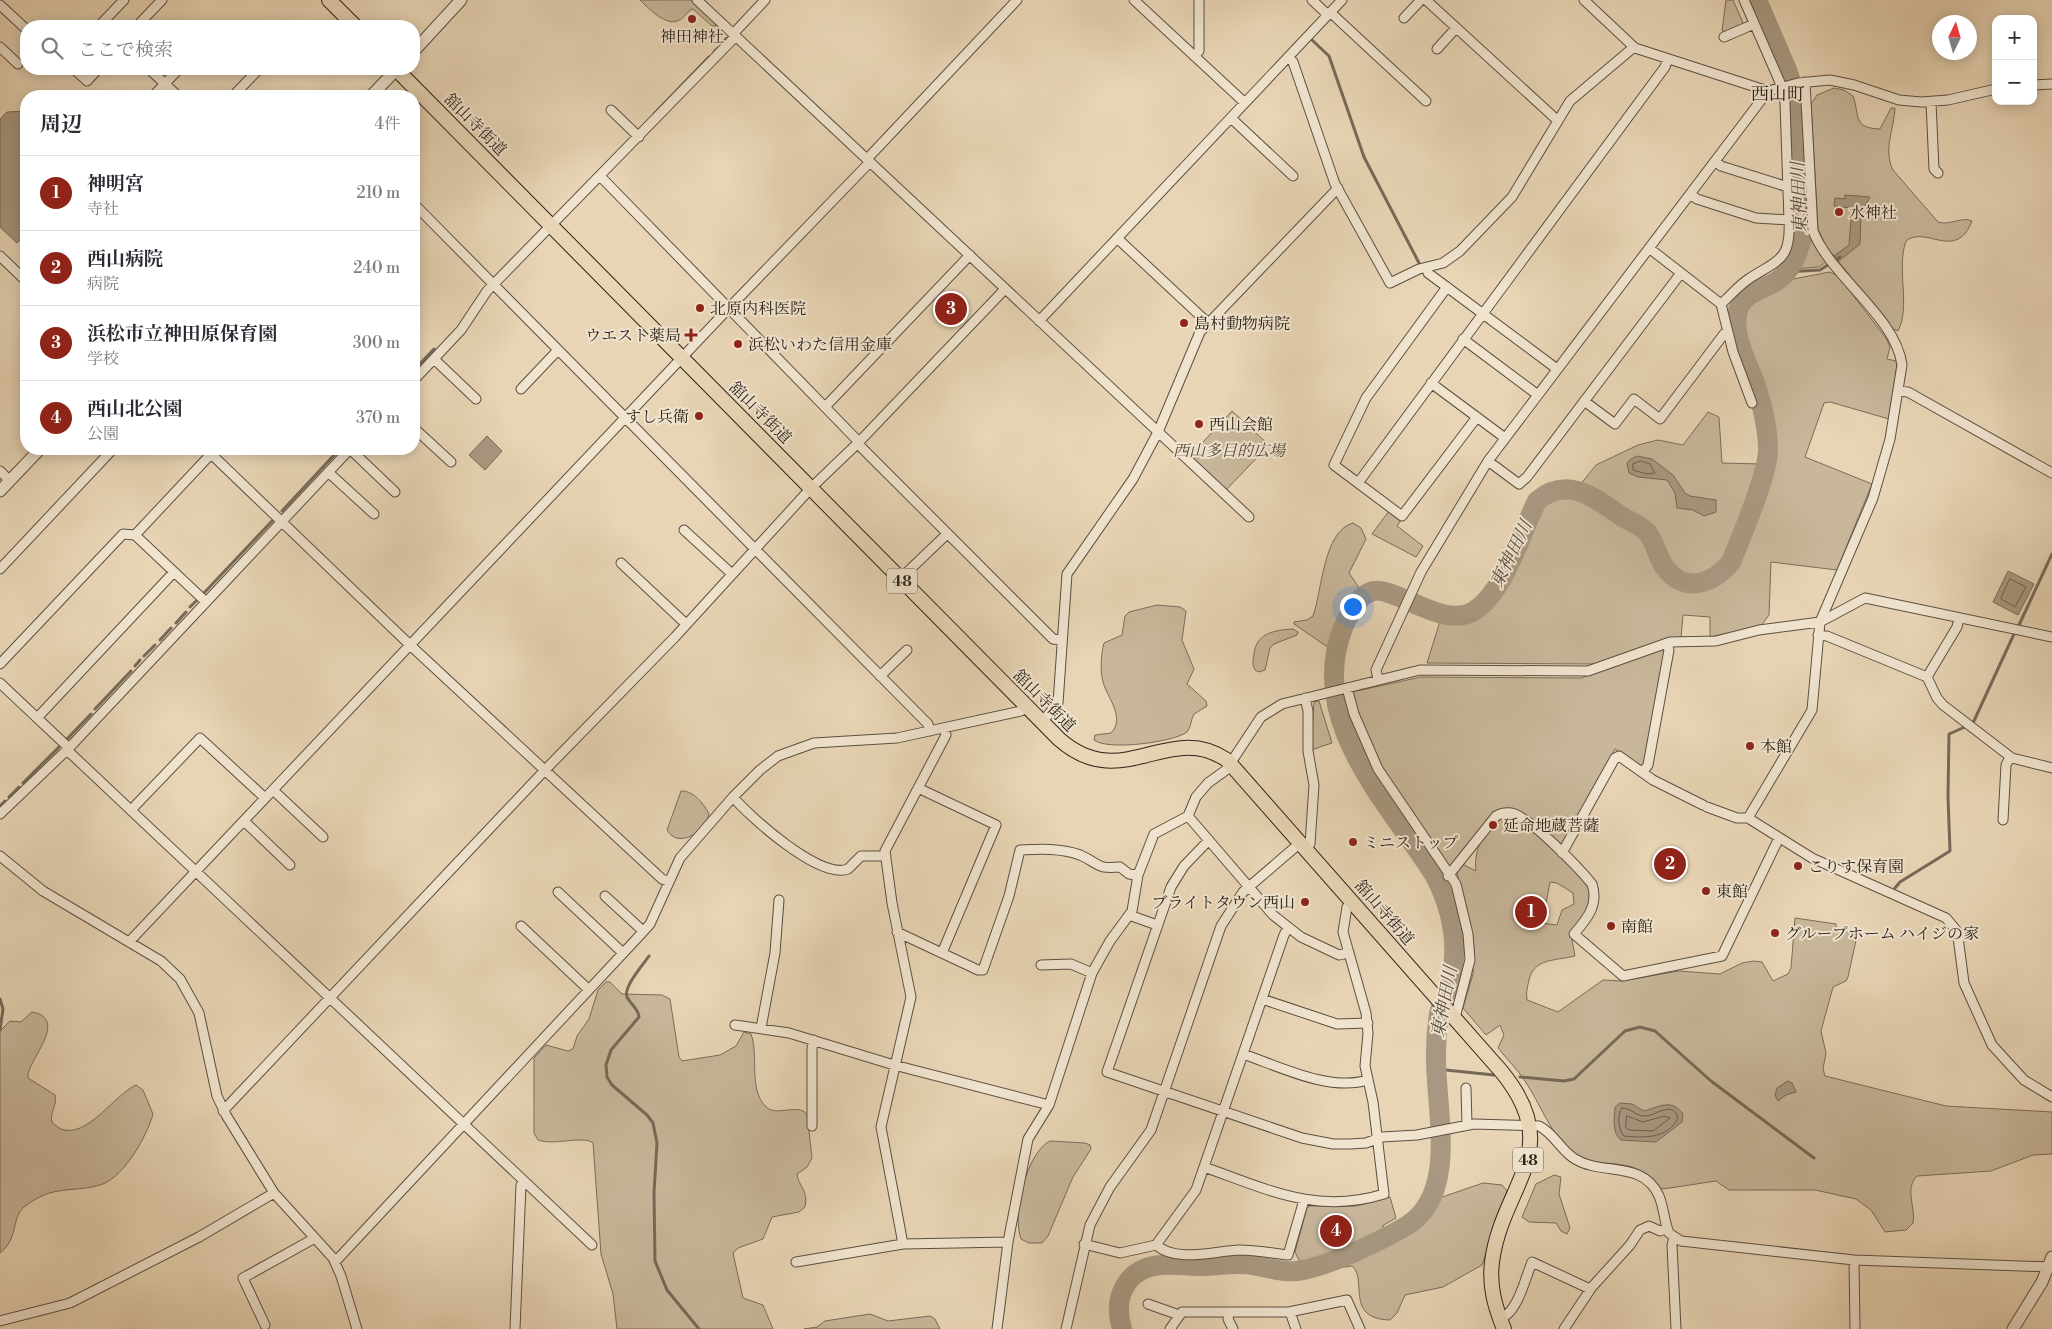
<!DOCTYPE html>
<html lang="ja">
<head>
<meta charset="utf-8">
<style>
	:root { --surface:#fff; --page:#f2f2f3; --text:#2b2b33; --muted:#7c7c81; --line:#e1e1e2; --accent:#8f2418 }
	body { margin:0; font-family:"Libre Bodoni","Noto Serif JP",serif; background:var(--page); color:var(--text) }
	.controls { position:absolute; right:15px; top:15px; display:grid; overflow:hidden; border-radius:10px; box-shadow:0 2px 12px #0003 }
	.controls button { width:45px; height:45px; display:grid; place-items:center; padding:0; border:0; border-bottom:1px solid var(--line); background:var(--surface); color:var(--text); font:25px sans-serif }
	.compass { position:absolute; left:1932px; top:15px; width:45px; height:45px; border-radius:50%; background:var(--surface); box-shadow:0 2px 12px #0003; rotate:5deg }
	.you { position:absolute; left:1352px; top:606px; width:18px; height:18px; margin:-12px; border:4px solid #fff; border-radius:50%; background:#1a73e8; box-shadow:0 0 0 8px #1a73e833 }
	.badge { display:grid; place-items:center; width:32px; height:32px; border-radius:50%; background:var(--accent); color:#fff; font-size:16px; font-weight:700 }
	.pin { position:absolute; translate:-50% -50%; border:2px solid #fff; box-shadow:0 1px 5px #0006 }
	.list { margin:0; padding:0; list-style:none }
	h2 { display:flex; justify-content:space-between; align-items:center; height:65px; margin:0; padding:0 20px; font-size:21px }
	h2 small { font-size:16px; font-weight:400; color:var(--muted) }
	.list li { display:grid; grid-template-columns:32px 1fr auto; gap:15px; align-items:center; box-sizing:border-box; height:75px; padding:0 20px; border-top:1px solid var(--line) }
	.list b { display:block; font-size:19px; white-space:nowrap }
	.list p { margin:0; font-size:16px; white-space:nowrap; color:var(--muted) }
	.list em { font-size:16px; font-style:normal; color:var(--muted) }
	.icon { flex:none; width:28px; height:28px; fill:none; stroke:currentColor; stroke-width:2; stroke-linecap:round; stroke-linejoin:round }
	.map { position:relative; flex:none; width:2052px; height:1329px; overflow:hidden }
	.search { position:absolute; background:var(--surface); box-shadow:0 2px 12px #0003; left:20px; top:20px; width:400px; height:55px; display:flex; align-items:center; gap:12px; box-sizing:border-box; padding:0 18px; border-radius:20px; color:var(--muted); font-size:19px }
	.panel { position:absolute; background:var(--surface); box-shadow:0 2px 12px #0003; left:20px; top:90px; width:400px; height:365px; border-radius:20px }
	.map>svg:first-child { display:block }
	.green { fill:#c8b79b; stroke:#7a6c5b; fill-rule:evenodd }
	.water { fill:#a89881; stroke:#776958 }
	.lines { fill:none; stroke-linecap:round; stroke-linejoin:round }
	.shore { stroke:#6a5d4e; stroke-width:1 }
	.stream { stroke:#776958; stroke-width:3 }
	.river { stroke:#a89881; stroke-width:20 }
	.minor-casing { stroke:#5c4f42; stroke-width:11 }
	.tertiary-casing { stroke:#5c4f42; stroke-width:13 }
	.primary-casing { stroke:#2d221b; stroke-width:16 }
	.minor { stroke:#f0e4cf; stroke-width:9 }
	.tertiary { stroke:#f0e4cf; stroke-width:11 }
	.primary { stroke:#e8d5b5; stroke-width:14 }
	.poi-dot { fill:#8f2418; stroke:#f0e4cf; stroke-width:2 }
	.labels { text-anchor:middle; stroke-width:4; stroke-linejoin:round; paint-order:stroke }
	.shield { fill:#f0e4cf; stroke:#685c51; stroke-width:1 }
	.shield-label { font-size:15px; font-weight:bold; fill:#2d221b }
	.poi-label { font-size:16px; fill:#2d221b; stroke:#f0e4cf; text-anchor:start }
	.street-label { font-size:16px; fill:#2d221b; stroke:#f0e4cf }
	.park-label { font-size:16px; font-style:italic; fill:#54473b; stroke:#f0e4cf }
	.neighbourhood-label { font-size:18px; fill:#2d221b; stroke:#f0e4cf }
	.water-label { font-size:18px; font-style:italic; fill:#584b3f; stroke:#f0e4cf }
</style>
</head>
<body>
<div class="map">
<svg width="2052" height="1329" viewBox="0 0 2052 1329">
	<rect width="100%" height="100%" fill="#e8d5b5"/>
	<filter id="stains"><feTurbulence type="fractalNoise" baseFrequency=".004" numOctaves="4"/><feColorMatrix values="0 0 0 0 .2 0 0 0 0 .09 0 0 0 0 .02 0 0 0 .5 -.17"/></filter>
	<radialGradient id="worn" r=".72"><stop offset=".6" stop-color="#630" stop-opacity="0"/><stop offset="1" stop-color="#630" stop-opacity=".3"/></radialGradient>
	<path class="green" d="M640 0H691L715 23 716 26H712L693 9C687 11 684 19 677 21 666 26 647 7 640 0Z
		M1726 0H1733L1744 25 1728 32 1722 31Z
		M1834 88 1844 90 1853 96C1860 115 1852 128 1880 129L1891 108H1895C1894 129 1883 150 1893 170L1938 222C1949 226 1963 216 1972 221 1956 262 1926 225 1906 241 1896 269 1911 306 1898 331L1893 329 1826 246 1818 229 1811 104 1817 95Z
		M1806 229 1812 242 1826 262 1819 267 1793 269 1803 249Z
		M1830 272 1838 276 1886 338 1890 347 1887 359 1896 361 1897 365 1889 419 1830 402 1824 403 1805 457 1872 484 1837 570 1771 562 1769 615 1761 626 1710 637V617L1683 615 1681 638H1669L1595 664 1427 663 1441 618C1452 620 1464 622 1475 617 1507 601 1525 535 1541 504 1567 481 1596 504 1618 520 1625 525 1634 528 1641 534 1653 544 1653 562 1663 573 1690 605 1727 584 1740 552L1769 472 1773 452 1765 400 1747 348 1743 333V310L1751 300 1793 279Z
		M1232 411 1269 445 1226 490 1190 456Z
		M1708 412 1719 417 1722 463 1761 464C1757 481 1749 498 1743 514 1734 540 1719 598 1679 574 1664 565 1665 548 1655 535 1647 524 1636 520 1625 512 1610 502 1597 492 1580 485L1596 465 1638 445 1658 440 1683 445Z
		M1389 511 1401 520 1397 526 1423 546 1416 557 1372 534Z
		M1353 523 1361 528 1366 539 1349 573 1360 589 1340 620 1330 644 1326 646 1294 624V622L1307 620 1313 616C1322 592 1323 531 1353 523Z
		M1157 605 1180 607 1186 611 1182 640 1194 669 1187 684 1206 701 1207 706 1194 714C1191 719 1191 728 1187 732 1174 742 1108 751 1094 740L1095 735 1111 733C1126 718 1107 697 1103 682 1100 671 1101 654 1104 643L1122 635 1125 616 1129 612Z
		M1293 629 1298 632 1297 635 1274 644 1270 648 1265 670 1259 672 1255 670C1252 664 1253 660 1254 654 1256 633 1275 630 1293 629Z
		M1663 649 1666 651 1645 764 1641 766 1615 749 1561 847 1526 817 1494 813 1450 870 1391 786 1362 729 1352 692 1421 677 1581 678Z
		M1319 701 1332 743 1311 750 1314 702Z
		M681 791C693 790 704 804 709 814 705 831 679 850 667 830Z
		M1503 816C1507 817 1512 817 1515 818 1529 823 1590 880 1591 894 1592 909 1579 922 1571 935L1575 956C1555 961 1534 958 1529 980 1527 988 1526 993 1527 1000L1558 1012 1603 980 1622 981 1679 971 1720 974 1742 963 1754 961 1762 962 1773 981 1788 974 1791 968 1795 918 1836 924V930H1852L1857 936 1848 977 1846 981 1833 987 1821 1031 1826 1053 1823 1069 1825 1076 1946 1106 2052 1112V1154L2033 1155 1991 1171 1917 1176C1904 1189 1916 1207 1913 1223L1906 1230 1885 1232 1871 1210 1856 1199 1815 1190H1729L1716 1181 1663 1189C1652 1183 1645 1171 1632 1167 1612 1161 1587 1166 1570 1151 1550 1133 1540 1103 1525 1081 1517 1069 1507 1059 1498 1048L1504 1035 1500 1025 1486 1035 1463 1008 1473 974 1474 947 1457 872 1464 865 1476 871C1473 849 1485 828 1503 816ZM1550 882 1557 883 1573 893 1574 904 1562 910 1557 925 1523 921V908L1529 900 1534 901 1541 908 1545 909Z
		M606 982H610L622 994 662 995 670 999 679 1057 682 1061 720 1055 736 1046 744 1032 751 1034C759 1055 748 1089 766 1107 777 1117 797 1103 807 1114L812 1158 807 1167 797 1174C798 1186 809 1190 805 1207L799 1212 772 1217 763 1239 738 1248 733 1253 743 1298 763 1305 773 1329H617L613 1294 601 1254 593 1143C583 1135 553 1146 538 1140L534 1133V1058L546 1045 568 1051 573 1049 577 1036 589 1019 598 990Z
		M32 1012C71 1019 25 1063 28 1078L55 1095C58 1104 49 1113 52 1122 54 1125 58 1127 61 1129 87 1139 114 1095 136 1085L143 1090 153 1114C147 1136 125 1175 103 1184 73 1194 54 1183 24 1207 11 1218 19 1238 0 1253V1031L10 1021 21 1022Z
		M1050 1141 1085 1143 1090 1145 1091 1149 1073 1177 1048 1236 1042 1243H1029L1021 1239C1012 1215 1026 1153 1050 1141Z
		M1554 1175 1561 1177 1559 1194 1570 1228 1567 1234 1561 1231 1556 1223 1529 1222 1522 1217 1536 1184Z
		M1483 1183 1502 1185 1507 1191 1482 1265 1443 1287 1405 1295 1397 1313 1390 1320C1344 1319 1368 1279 1352 1266L1316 1271 1299 1260 1295 1252 1307 1208 1310 1206H1356L1390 1197 1396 1218 1382 1226 1400 1236 1410 1232 1411 1214 1416 1206Z
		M870 1314 888 1321 930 1316 935 1319 940 1329H804L817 1327 825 1321Z"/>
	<path class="water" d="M26 111V233L17 243 0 227V119L7 112Z
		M1845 195 1870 197 1861 213 1860 244 1839 261 1834 256 1849 245 1852 208 1834 206 1835 198 1845 199Z
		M487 436 502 451 485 470 469 455Z
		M1637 456 1652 459 1673 475 1685 493 1690 496 1716 500V512L1704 516 1693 510 1677 508 1675 493 1667 480 1638 477 1629 473 1627 463 1631 459Z
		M2008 571 2034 584 2018 615 1993 602Z
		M1788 1081 1792 1083 1796 1092 1786 1095 1778 1101 1775 1095 1777 1088Z
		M1620 1103 1632 1104 1644 1111C1659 1107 1671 1098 1683 1114L1682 1122 1656 1142 1621 1140C1612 1133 1614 1118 1615 1107Z"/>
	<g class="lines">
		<path class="shore" d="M1641 461 1650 464 1655 473 1647 474 1633 470V464Z
			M2010 579 2026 587 2015 607 2001 599Z
			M1622 1108C1631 1108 1636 1116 1644 1116 1655 1117 1672 1099 1678 1118 1668 1139 1643 1138 1624 1136 1618 1130 1617 1114 1622 1108Z
			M1627 1116 1643 1122 1664 1116 1670 1118 1653 1131 1629 1130 1626 1128Z"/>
		<path class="stream" d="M1312 40 1329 56 1364 157 1419 263
			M722 43 727 38
			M714 52 718 48
			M654 114 709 57
			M1786 272 1820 270 1840 257
			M414 370 434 349
			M339 450 340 449
			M282 511 335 454
			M203 594 272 521
			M190 607 197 600
			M176 623 186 612
			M2019 625 2052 554
			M160 640 171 628
			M144 656 155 645
			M135 666 140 660
			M95 709 131 671
			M1973 723 2014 634
			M67 739 91 714
			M23 783 59 747
			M9 797 19 787
			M0 806 5 801
			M1895 888 1900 882 1950 851 1948 797 1949 734 1965 727
			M649 956C643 965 623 987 627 997 631 1005 638 1008 639 1017L611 1050 606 1065 607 1077 612 1085 647 1115 653 1123 657 1143 654 1193 655 1261 667 1290 699 1329
			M0 999 3 1009 0 1030
			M1436 1069 1494 1075
			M1520 1077 1564 1081 1574 1079 1625 1031 1640 1027 1655 1031 1711 1081 1814 1158"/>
		<path class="river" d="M1122 1329C1112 1297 1127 1267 1162 1265 1175 1264 1187 1266 1200 1266 1217 1266 1235 1262 1253 1265 1267 1267 1282 1273 1297 1271 1325 1268 1383 1240 1408 1225 1460 1192 1434 1103 1436 1051 1436 1039 1437 1026 1439 1014 1442 1003 1448 993 1451 982 1459 945 1452 909 1435 876 1390 804 1306 722 1343 628 1348 616 1358 595 1373 591 1395 586 1443 630 1474 611 1504 593 1521 533 1537 501 1567 475 1595 498 1621 516 1629 521 1640 525 1647 532 1656 543 1657 558 1666 569 1686 594 1714 583 1731 562 1741 537 1768 475 1768 450 1768 428 1762 404 1755 383 1747 361 1731 334 1738 310 1744 292 1763 290 1777 281 1792 270 1799 253 1802 235L1794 91 1787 70 1757 0"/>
		<defs>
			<path id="minor" d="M697 0 1249 517
				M1134 0 1245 103
				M1312 0 1328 15
				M1426 0 1557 120
				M1584 0 1635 48 1768 91 1798 83 1830 80 1854 85 1899 100 1921 102 1948 100 1996 89
				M0 5 26 29
				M1330 12 1426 101
				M1404 18 1421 0
				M99 26 124 0
				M137 26 162 0
				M733 34 765 0
				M1724 37 1754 24
				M0 47 18 64
				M1437 49 1456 28
				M1194 56 1199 51V0
				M1288 57 1293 62 1335 184 1390 283 1419 269 1443 263 1460 251 1512 197 1570 101 1634 47
				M74 69 87 81 98 69
				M149 69 178 96
				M1805 82 1813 231C1831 277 1896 317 1902 365L1890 439 1873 498 1820 622 1812 710 1748 818 1812 858 1946 918 1956 930 1958 937 1964 983 1992 1045 2024 1080 2052 1097
				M2033 85 2052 84
				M153 96 179 69
				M233 96 258 70
				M1931 102 1934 169 1938 173
				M611 110 639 137
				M1231 118 1293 176
				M867 159 1017 0
				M1715 161 1721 166 1788 187
				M600 176 859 442
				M1690 194 1697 199 1756 218 1789 220 1785 103 1782 87 1744 0
				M414 204 928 724 930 731
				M1117 238 1208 323
				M1649 248 1721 304 1733 352 1752 403
				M0 256 26 281
				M1427 267 1428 273 1557 369
				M1447 287 1366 398 1334 465 1402 516 1477 417
				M1721 304C1731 295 1739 285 1750 278 1780 259 1791 259 1789 220
				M1039 321 1342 0
				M1463 339 1538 395
				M434 359 476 399
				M414 380 461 330 487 291 736 36
				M1431 383 1505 438
				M521 389 558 350
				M1898 391 1908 392 2052 473
				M1584 401 1615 424 1634 399 1660 419 1724 334 1728 333
				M825 407 970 255
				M414 428 451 462
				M857 443 1053 639 1061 640
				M206 449 410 645 662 879 668 881
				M350 449 395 492
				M1488 461 1519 484 1527 477 1681 273
				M0 471 10 481
				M328 472 374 514
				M1358 483 1665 67 1668 59
				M684 530 732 574
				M135 535 211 454
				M621 563 686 624
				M0 569 113 449
				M900 579 947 534
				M1818 635 1827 636 1927 677 1937 698 1943 705 2012 758 2052 768
				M0 664 123 534 135 535 206 602
				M880 676 907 650
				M1927 677 1957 627 1959 618
				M1378 679 1376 670 1421 572 1488 461 1768 91
				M0 683 69 748
				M1347 688 1354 714 1378 769 1456 884 1468 934 1470 960 1455 1018
				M1305 698 1308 711V751L1314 785 1310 844 1305 848
				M37 718 174 572
				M1042 722 1058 703 1067 574 1133 479 1158 432 1200 332 1338 188
				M67 750 592 1245
				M1643 772 1648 765 1669 650 1667 644
				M918 788 996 825 942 953
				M273 790 323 837
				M733 797C750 817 820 880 848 869L861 856H886
				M1707 807 1737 818H1748
				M131 810 200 738 265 798
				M0 814 69 748 350 449
				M1188 816 1273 915 1301 937 1339 955 1348 953
				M2003 820 2006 765 2010 757
				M244 821 290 865
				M1209 840 1184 866 1171 887 1107 1072 1302 1138 1333 1144H1350L1366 1143 1382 1137 1417 1135 1474 1124 1539 1126C1555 1134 1560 1150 1575 1159 1603 1176 1643 1160 1659 1196 1664 1208 1664 1221 1669 1233L1681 1241 1854 1260 2051 1267
				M1562 853 1615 758 1619 756 1653 780 1703 805
				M0 856 43 891 161 961 180 979 199 1013 217 1096 226 1115 274 1193 333 1258 341 1276 357 1329
				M1448 876 1496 816C1501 813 1505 812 1511 813 1529 816 1579 868 1592 884 1599 905 1587 919 1574 934L1623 976 1722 956 1779 838
				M558 892 623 953
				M605 896 643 931
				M1129 915 1157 925
				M521 926 589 990
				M1288 928 1284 935 1196 1190 1156 1245C1177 1263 1214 1251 1239 1250 1255 1250 1272 1253 1288 1255L1304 1200
				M897 932 978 970H983L1009 896 1020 850C1039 849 1062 848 1080 855 1101 864 1094 869 1120 867L1129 874 1138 875
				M129 942 728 309 870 162
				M1041 965 1071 964 1092 973
				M1262 999 1337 1024 1368 1023
				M735 1025 789 1033 894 1065 1049 1105
				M761 1028 775 953 779 900
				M1243 1054C1278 1066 1330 1092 1367 1080
				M1466 1088 1467 1125
				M223 1111 545 770 675 637 811 488 859 442 1005 289
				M812 1126V1048L814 1040
				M1204 1167C1267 1189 1316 1215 1384 1194L1373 1102 1365 1066 1368 1033 1366 1013 1343 932 1347 907 1353 902
				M1674 1238 1672 1245 1676 1329
				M903 1244 881 1127 911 997 892 903 885 851 946 735 944 728
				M1084 1244 1120 1253 1156 1245
				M1854 1260 1855 1329
				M335 1262 641 934 650 924 680 858 733 797 760 770 778 756 814 743 897 738 1021 711 1026 706
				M796 1262 903 1244 1008 1242
				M1148 1304 1179 1315
				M1229 1312 1228 1319 1233 1329
				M1290 1312 1296 1329
				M1500 1319C1518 1312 1525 1279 1532 1262L1590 1289
				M0 1321 70 1303 199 1237 274 1193
				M265 1325 243 1278 315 1238
				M515 1329 521 1185 524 1181
				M997 1329 1008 1242 1028 1139 1049 1105 1092 973 1110 941 1132 911 1138 875 1154 834 1188 816 1196 797 1208 783 1226 770 1261 717 1282 704 1420 670 1588 671 1670 642 1716 641 1759 630 1820 622 1865 598 2052 637
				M1066 1329 1090 1225 1110 1187 1151 1130 1221 926 1243 892 1300 843
				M1170 1329 1182 1312H1289L1347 1300 1360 1329
				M1564 1329 1592 1287 1630 1245 1640 1230 1649 1226 1660 1231 1667 1228"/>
			<path id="tertiary" d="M414 51 461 0
				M371 96 397 69
				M0 491 40 449
				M2013 1329 2042 1282 2052 1257"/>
			<path id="primary" d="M329 0 355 26
				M396 69 1059 739C1122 795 1169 720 1227 760L1501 1071C1567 1151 1502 1184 1492 1262 1489 1286 1495 1307 1504 1329"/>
		</defs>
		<use href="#minor" class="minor-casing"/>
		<use href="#tertiary" class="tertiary-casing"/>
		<use href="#primary" class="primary-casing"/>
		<use href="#minor" class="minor"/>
		<use href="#tertiary" class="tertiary"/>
		<use href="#primary" class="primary"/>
	</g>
	<g class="poi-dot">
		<circle cx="692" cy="19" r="5"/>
		<circle cx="1839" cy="212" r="5"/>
		<circle cx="700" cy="308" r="5"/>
		<circle cx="1184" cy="323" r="5"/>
		<path d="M688.5 327.5h5v5h5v5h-5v5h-5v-5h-5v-5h5z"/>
		<circle cx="738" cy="344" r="5"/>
		<circle cx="699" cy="416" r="5"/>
		<circle cx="1199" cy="424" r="5"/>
		<circle cx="1750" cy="746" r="5"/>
		<circle cx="1493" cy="825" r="5"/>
		<circle cx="1353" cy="842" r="5"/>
		<circle cx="1798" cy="866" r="5"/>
		<circle cx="1706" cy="891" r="5"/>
		<circle cx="1305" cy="902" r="5"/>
		<circle cx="1611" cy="926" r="5"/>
		<circle cx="1775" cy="933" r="5"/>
	</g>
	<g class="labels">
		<g class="shield">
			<rect x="887" y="568.5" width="30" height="25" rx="4"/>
			<rect x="1513" y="1147.5" width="30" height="25" rx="4"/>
		</g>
		<g class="shield-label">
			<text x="902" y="586">48</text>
			<text x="1528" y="1165">48</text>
		</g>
		<g class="poi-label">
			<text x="692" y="42" text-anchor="middle">神田神社</text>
			<text x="1849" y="218">水神社</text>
			<text x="710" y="314">北原内科医院</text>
			<text x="1194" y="329">島村動物病院</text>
			<text x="681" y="341" text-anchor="end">ウエスト薬局</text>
			<text x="748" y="350">浜松いわた信用金庫</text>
			<text x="689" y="422" text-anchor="end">すし兵衛</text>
			<text x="1209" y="430">西山会館</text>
			<text x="1760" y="752">本館</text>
			<text x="1503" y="831">延命地蔵菩薩</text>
			<text x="1363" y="848">ミニストップ</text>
			<text x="1808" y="872">こりす保育園</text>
			<text x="1716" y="897">東館</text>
			<text x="1295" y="908" text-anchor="end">ブライトタウン西山</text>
			<text x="1621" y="932">南館</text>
			<text x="1785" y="939">グループホーム ハイジの家</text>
		</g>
		<g class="street-label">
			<text transform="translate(476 124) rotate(45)" y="6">舘山寺街道</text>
			<text transform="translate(761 412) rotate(45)" y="6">舘山寺街道</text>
			<text transform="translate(1045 700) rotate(45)" y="6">舘山寺街道</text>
			<text transform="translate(1385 912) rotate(49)" y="6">舘山寺街道</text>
		</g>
		<g class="park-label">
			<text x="1229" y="456">西山多目的広場</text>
		</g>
		<g class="neighbourhood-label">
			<text x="1778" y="100">西山町</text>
		</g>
		<g class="water-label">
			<text transform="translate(1799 198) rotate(-92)" y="6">東神田川</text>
			<text transform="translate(1511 554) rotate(-64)" y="6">東神田川</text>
			<text transform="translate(1444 1002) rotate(-79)" y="6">東神田川</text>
		</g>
	</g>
	<rect width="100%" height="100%" filter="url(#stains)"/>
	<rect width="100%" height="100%" fill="url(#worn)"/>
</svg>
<div class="controls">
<button>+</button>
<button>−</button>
</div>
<svg class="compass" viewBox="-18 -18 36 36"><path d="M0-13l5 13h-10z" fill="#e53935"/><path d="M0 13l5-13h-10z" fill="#7c7c81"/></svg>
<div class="you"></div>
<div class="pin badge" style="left:1531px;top:912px">1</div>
<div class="pin badge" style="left:1670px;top:864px">2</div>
<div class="pin badge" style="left:951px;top:309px">3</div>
<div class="pin badge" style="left:1336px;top:1231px">4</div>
<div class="search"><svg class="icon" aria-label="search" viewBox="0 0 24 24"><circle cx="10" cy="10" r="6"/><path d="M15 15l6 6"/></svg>ここで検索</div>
<section class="panel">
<h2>周辺<small>4件</small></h2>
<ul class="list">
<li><span class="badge">1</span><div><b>神明宮</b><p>寺社</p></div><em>210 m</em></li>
<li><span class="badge">2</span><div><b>西山病院</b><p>病院</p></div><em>240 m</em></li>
<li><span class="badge">3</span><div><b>浜松市立神田原保育園</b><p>学校</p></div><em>300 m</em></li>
<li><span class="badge">4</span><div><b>西山北公園</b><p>公園</p></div><em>370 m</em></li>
</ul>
</section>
</div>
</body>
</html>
